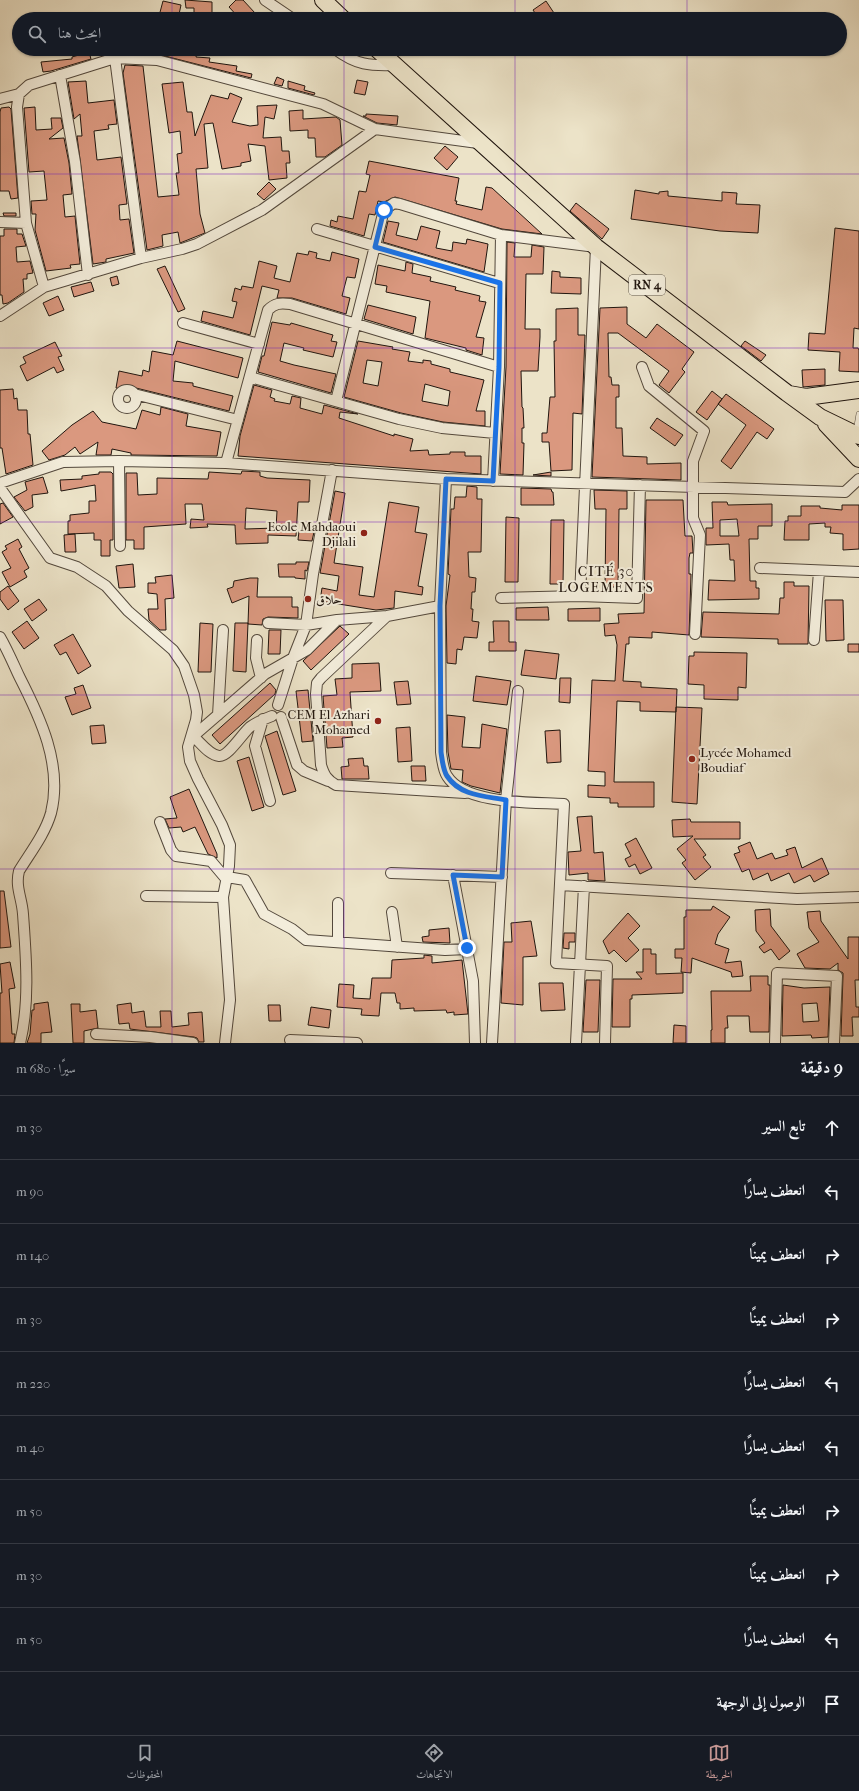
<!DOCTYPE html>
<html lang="ar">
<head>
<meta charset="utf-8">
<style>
	:root { --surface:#171b24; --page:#242831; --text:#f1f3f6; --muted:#9ea1a6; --line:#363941; --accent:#c59692 }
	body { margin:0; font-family:"IM FELL French Canon",Amiri,serif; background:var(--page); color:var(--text); direction:rtl }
	.stop { position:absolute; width:12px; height:12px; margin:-9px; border:3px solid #1a73e8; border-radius:50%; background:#fff }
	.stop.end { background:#1a73e8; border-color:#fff; box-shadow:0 1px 4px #0008 }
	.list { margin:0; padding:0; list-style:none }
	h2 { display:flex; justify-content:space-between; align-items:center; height:52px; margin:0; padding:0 16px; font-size:17px }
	h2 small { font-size:13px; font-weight:400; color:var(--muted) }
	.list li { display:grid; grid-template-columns:26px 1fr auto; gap:12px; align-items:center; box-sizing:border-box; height:64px; padding:0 16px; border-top:1px solid var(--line) }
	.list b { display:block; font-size:15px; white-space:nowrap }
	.list em { font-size:13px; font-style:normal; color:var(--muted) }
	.icon { flex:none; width:22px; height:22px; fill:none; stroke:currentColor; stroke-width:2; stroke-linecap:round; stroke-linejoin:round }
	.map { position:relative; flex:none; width:859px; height:1043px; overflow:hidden; direction:ltr }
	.search { position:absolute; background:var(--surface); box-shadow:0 1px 3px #0004; left:12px; right:12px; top:12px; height:44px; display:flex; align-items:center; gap:10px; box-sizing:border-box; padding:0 14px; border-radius:22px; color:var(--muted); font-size:15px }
	.sheet { height:692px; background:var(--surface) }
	nav { display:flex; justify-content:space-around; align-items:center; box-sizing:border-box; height:56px; border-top:1px solid var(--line); background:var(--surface); font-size:11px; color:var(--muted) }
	nav a { display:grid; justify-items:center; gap:2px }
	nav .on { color:var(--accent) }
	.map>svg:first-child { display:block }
	.building { fill:#da987f; stroke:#20150e; fill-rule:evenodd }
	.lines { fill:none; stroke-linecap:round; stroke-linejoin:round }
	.service-casing { stroke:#53483c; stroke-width:6 }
	.minor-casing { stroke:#53483c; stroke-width:12 }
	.primary-casing { stroke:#20150e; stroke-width:18 }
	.service { stroke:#f3eddb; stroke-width:5 }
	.minor { stroke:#f3eddb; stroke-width:10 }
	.primary { stroke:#ece3c8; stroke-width:16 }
	.route { stroke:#1a73e8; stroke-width:5 }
	.grid { fill:none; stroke:#7b2cbf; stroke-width:1; stroke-opacity:0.55 }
	.poi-dot { fill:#8f2418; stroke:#f3eddb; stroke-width:1.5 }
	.labels { text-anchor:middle; stroke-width:4; stroke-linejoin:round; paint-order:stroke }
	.shield { fill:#f3eddb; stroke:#5f564c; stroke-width:1 }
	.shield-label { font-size:12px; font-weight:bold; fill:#20150e }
	.poi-label { font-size:13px; fill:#20150e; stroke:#f3eddb; text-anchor:end }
	.neighbourhood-label { font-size:14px; letter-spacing:1px; fill:#20150e; stroke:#f3eddb }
</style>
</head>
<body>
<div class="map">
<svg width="859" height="1043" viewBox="0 0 859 1043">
	<rect width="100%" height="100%" fill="#ece3c8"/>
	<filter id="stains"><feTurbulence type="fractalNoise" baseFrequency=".005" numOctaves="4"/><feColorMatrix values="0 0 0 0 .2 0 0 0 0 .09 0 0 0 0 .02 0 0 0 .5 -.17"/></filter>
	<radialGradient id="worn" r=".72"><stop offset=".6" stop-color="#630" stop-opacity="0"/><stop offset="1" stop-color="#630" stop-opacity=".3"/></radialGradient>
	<path class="building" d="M185 0 212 2V18L194 17V8H186Z
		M236 0H243L255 13 248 19H240L229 7Z
		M163 1 181 5 178 19 159 16Z
		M546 1 558 19H539L533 10Z
		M124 49 146 50 197 49 196 57 210 58 209 62 237 66 236 71 252 74 251 78 157 54 115 52 108 53V51Z
		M89 52 91 59 51 71 43 72 41 62 72 59V57Z
		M125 65 143 66 158 197 179 195 176 173H179L177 154 182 153 180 131 169 133 162 84 183 82 187 112H192L195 136 211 95 228 99 230 93 242 98 232 122 250 126 258 125 257 106 277 105 274 119 265 117 263 138 281 137 282 151H289L290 163H286L287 178 269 180 265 146 248 144 251 161 241 163V166L222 169 213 123 204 124 208 168 196 169 200 214 205 233 180 243 178 232 162 235 163 246 147 250 123 73Z
		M277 77 284 80 282 86 274 84Z
		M357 80 368 82 365 95 354 93Z
		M86 81 88 103 114 100 117 124 108 125 109 129 94 131 97 160 121 157 127 204 119 205 120 220 129 219 134 253 106 259V262L93 264 77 136H82L80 114 74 119 68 82Z
		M288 81 305 86 304 90 315 93 314 95 288 88Z
		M9 107 11 109 18 198 11 199 9 191H0V112L1 108Z
		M35 107 36 130 52 129 51 118H61L63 128 49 139 64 138 69 163 72 194 63 195 65 217 75 216 80 264 70 265 71 268 46 271 35 230 36 214H32L31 201 47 200 44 171 29 172 24 108Z
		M303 110V119L336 117 340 120 342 145 325 157H316L315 138H308V130L290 131 289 111Z
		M366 114 398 116 397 125 377 123 363 116H366Z
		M445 146 458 157 447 170 434 158Z
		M369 161 459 178 455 201H457L456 204 482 210 486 187 492 188 542 234 502 229 395 197 384 202 378 201 375 215 369 214 364 236 330 226 331 220 337 222 338 216 353 219 359 191 366 192 370 175 366 174Z
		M269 182 276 189 264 200 257 194Z
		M635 190 659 194V192L668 191V196L722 201V192L737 193 736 204 760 205 758 233 720 231 631 219Z
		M576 203 609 229 602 239 570 211Z
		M3 213H16V216H4Z
		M388 221 399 223 396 235 417 240 421 226 440 231 436 248 452 251 453 242 466 244 467 239 488 244 484 272 383 242Z
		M835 228 859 231V329L854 328 853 348H858L859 350V372L839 371 840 352 808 350 809 333 825 334Z
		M4 229H17V234H22L26 246 16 247 17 262 30 261 33 273 27 274V279H23L24 292 8 303 3 304 2 295H0V236H4Z
		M507 242 515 243 514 257H531L532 245 544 247 543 274H526L525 329H540V337L538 371H521L522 407 523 408 524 428H522V443H524L523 475 500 474 506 367Z
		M309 251 317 253 316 258 330 261 332 252 359 259 355 278 347 277 342 296 350 298 346 314 292 298H277L279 290 262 286 250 335 201 321 203 311 233 318 237 302 232 301 235 288 241 290 242 286 253 288 259 261 277 266 274 278 290 282 297 253 308 255Z
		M406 262 413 264 412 273 431 277 430 281 456 287 455 290 480 296 479 301 486 302 476 337 484 338 482 355 466 350V348L425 338 430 301 386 292 387 286 375 284 378 265 405 271Z
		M165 266 185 309 178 312 157 269Z
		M552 271 560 272V277L581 278V294L551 293Z
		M117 276 119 284 112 286 110 278Z
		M91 282 94 291 74 297 71 287Z
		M58 296 64 310 49 316 43 303Z
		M368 305 416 317 413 334 364 319Z
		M627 307V324L646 338 657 324 694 352 682 369 685 372 669 393 659 385 669 371 618 333H608L609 377H611L612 385H619V397H616V428H622L623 456 647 457V464L681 463V480L592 477 600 308Z
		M578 308V335H585L582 414 573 413 572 470 551 471 549 442H542V433H547L550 397H555L554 341H556V309Z
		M272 322 290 325 291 323 333 335 331 341 337 342 333 357 303 350 304 348 284 343 280 361 294 365 336 374 331 393 258 372 262 356H264Z
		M177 341 243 358 238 378 175 361 173 381 193 383V386L233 396 229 411 136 388 129 390 116 388 119 371 142 376 143 370 149 372 152 351 173 355Z
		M358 341 393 347 392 349 410 352 408 361 423 363V360L431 361V364L450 369V372L484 380 476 411H485V426L443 422 401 413 344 397ZM367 360 382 362 378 386 363 383ZM425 384 450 391 448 406 422 401Z
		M745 341 766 355 761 361 741 346Z
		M55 342 62 356 58 357 64 370 57 373 54 367 27 381 20 366 26 363 23 357Z
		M825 369V385L803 387 802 370Z
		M254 385 272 390 270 397 275 399 274 401 290 404 292 396 301 398 300 408 322 414 324 405 358 414 340 412 339 418 394 436V434L413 439 410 451 428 450 429 455 450 454V452H465V456H481V474L238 456 240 436Z
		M13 389 14 399 17 398 18 410H27L28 434H30L33 465 6 474 2 448H0V390Z
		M712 391 722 399 707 420 696 412Z
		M726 394 774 429 767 439 757 432 731 469 721 461 746 425 718 404Z
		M161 407 188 414 186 426 221 432 217 456 131 455V453L112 449 111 455H96L98 442 80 454 75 447 65 455 49 460 42 451 72 425 93 411 102 422 136 429 142 410 160 415Z
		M657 418 683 435 675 446 650 428Z
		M242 471 260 472V476L267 478 310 480 309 502H298L296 536 268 535V543L236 544 235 525 207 524 208 527 190 528 191 519 204 520 202 504H185L186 524 144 527V549H134V540H126V473H137L138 495 157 494V478L208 479 209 472 241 474ZM246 508 277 511 276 528 245 529Z
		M99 472H111L113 474V540H110V556H101V540H94V533L68 534V521H70V515L89 513V501H96L95 485 61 491 60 480 82 479V476L99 474Z
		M551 472V476L533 475Z
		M43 477 48 493 32 495 33 507 25 511 14 497 27 490 25 482Z
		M467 486 477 487V499H482L481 552H468L469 577 476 578 475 592H472L471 609H473L472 621 479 622 477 638 464 637 462 650 457 649 456 664 447 663 446 606 450 575 448 574 451 509H454L455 497H466Z
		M521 488 551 489 552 492H553L554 505H521Z
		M594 490 627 491V509H619L618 587H605L606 509H595Z
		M335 491 345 493 334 563 363 567 359 595 374 597 389 502 419 507 415 532 427 534 418 586 423 587 422 595 395 591 394 608 376 610 320 601 322 588 337 591 339 576 320 573Z
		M646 500H683L685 536H692L693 553H690L689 558V574H691V576L689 635 652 632V638L629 637V644H626L623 681 641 682V687L677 689 676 712 640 711V702L617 701 614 782H654V807H618V803H610V798L588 797V785L605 786V772L588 771 592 680 615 681 617 645 615 635 605 636 604 624 619 623 618 614 644 613Z
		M712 502H727L728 505 772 504V526H758V539H749L750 581H756V588H759V599L708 600 709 580 735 581 734 560H730L729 544 706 545V528H713ZM737 519 739 536H720V520Z
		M3 503 13 517 0 524V504Z
		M842 505H859V549L843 550V534L830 533 831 527H825V523L809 524V540H784L785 521H788V516H801V506H820V508L842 510Z
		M506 517 519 518 518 582H505Z
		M551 520H564L563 584H550Z
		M299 531 314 532 312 541 298 540Z
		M75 534 76 552H65L64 535Z
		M18 539 22 547 19 549 29 568 24 571 27 577 10 587 2 572 11 568 2 552 7 549 5 546Z
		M296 562H309L307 571 305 570V579L295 578V577H279L278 564H296Z
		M133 564 135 587 119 588 116 566Z
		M172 575 174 598 165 599 166 630H160L149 620 148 609H158L157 594 148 593V583H156L155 577Z
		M250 578H258L257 597H292V607H298V618L268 617 263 619 262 625 248 624 249 596 232 603 227 589 233 587 234 581Z
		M784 582H794V586H809L808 644H778V639L701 637 703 612 779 614 780 598H784Z
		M8 586 19 601 8 610 0 599V592Z
		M39 599 47 610 32 621 24 609Z
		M825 600H843L844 640 826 641Z
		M548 607 549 620H516V608Z
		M600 608V621H568V609Z
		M27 621 39 638 24 649 12 632Z
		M493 621H509V642H516V651H489V642H494Z
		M200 623 213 624 211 672H198Z
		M235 623H248L246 672 233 671Z
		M340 626 349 634 311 670 303 661Z
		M269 630H281L280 654H268Z
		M73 634 91 666 78 674 66 652 60 655 54 645Z
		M848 644H859V652H848Z
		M525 650 559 654 556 679 521 675Z
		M694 652 747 653 746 688 738 687V700L704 699V685L688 684 689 656H694Z
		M379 663 381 691 350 692 353 737 342 738 343 747 327 748 323 696 337 695 335 679 352 678V664Z
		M476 676 511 681 507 705 473 701Z
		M560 678H571L570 703 559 702Z
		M408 681 411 704 397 705 394 682Z
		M270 683 276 690 275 694 220 744 212 735Z
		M83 685 91 708 72 715 65 697 76 694 74 688Z
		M308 690 313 741 302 742 296 691Z
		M676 707 702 708 697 804 672 802Z
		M447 715 465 717 462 747 480 748 482 724 507 729 500 793 471 786 462 782 463 770 451 769 448 752Z
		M104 725 106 743 92 744 90 726Z
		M410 727 412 761 398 762 396 728Z
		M560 730 561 762 547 763 545 731Z
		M277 731 296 791 283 795 265 736Z
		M249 757 264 807 252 811 237 761Z
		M363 758 364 766H368L369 779H342L341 767 349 766 348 759Z
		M411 766H425L426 781H412Z
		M189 789 217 854V858L208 854 195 827 183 832 181 827 169 828 165 819 177 818 170 797Z
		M592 816 594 853 603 852 605 881 588 880V873L569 875 568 852 581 851 577 817Z
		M690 819 691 822H740V839H694L706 855 703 857 711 867 695 880 682 863 686 860 677 849 693 836 673 837 672 820Z
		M636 838 652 868 640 874 635 864 629 867 625 859 631 856 625 844Z
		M750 842 757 859 772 853 775 859 788 855 786 850 795 847 802 868 822 858 829 874 814 882 810 875 794 883 789 873 771 881 768 873 753 880 749 869 742 872 734 854 740 852 738 847Z
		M0 891H4L11 947 0 948Z
		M713 906 730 917 718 934 715 944 729 949 725 963 741 961 743 976 732 977 731 972 692 958 691 973 681 972 682 958H675V949H684V917H686V910H711Z
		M770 909 771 926 790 951 779 960 771 949 764 953 759 947 765 943 756 931 755 910Z
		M820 911 821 921 848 959V937H859V980H855L856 1007H859V1017H852L853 1036H841L843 976V973L838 970V963L830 969 805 968 797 954 819 942 809 928 807 912Z
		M628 913 640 926 628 938 639 950 626 962 614 950 609 954 603 941Z
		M531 921 537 956 523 957V1005L501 1003 504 942H512L511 923Z
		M449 928 450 943 423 942 422 937 429 936V930Z
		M564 933H575V942H569V949L563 948Z
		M643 949H651V954H656V974L683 973V993L632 995V999H630V1027H612L613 979H642L636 972H643Z
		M424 955 432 956V963L462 960 468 1014 454 1015V1012L447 1013 446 1010 414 1011V1008L400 1009V1003H397L395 993H381L379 1016 361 1015 362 1009 337 1007 339 984 354 985 353 998 370 999 372 978H391L392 960 424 958Z
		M10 962 15 988 9 989 12 1034H15L14 1043H0V993H2L0 964Z
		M750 976H768V985H770L769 1032H750L749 1016H727L728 1028H725V1043H711V1030H712L711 991H751Z
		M586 980H600L598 1032H583Z
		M539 983H563L565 1010 541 1011Z
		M783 985 804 988 830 987 828 1037 812 1038 811 1035 782 1036ZM817 1003 819 1021 803 1022 802 1004Z
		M48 1002 52 1032 41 1033V1043H27L30 1034 32 1010H34V1004Z
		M131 1003 132 1013 144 1011 146 1027H161L160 1011H171L172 1027 189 1025 188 1013 202 1012 204 1042H199L197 1038 194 1037 130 1029 129 1023 119 1024 117 1005Z
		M71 1004H80V1012L96 1010 98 1028 84 1031V1043H73Z
		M268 1005H280L281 1021H269Z
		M311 1007 331 1010 329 1028 308 1025Z
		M674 1025 686 1026V1043H673Z"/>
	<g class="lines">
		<defs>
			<path id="service" d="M856 432 859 414"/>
			<path id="minor" d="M265 0 293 19
				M335 49C356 65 370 66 395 65
				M115 58 141 258
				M60 75 75 162 88 275
				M0 99 19 94
				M375 129 262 210 197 244 182 249 141 258 44 287 26 223 17 107 19 94 29 85 115 58 157 60 323 104 375 129 478 143
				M0 222 26 223
				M317 229 499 283
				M0 316 44 287
				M183 323 259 344
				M642 367 649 386 704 431 693 461V518L700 535 695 634
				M250 377 399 419 442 428 495 433
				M118 399a9 9 0 1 1 18 0a9 9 0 1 1-18 0Z
				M134 394 238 420
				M336 401 384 210 394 203 400 204 501 235 596 247 580 596
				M119 461 120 546
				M226 463 268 310C275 303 280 303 290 304L499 367
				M446 479 440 606 441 752C442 759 443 770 447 776 465 805 533 802 564 804L556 963 607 966 605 1043
				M493 481 499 367 501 235
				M0 483 63 462 119 461 226 463 446 479 845 492 859 479
				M0 488 50 558 77 567 106 586 128 611 173 650 184 666 194 695 197 712 196 720 188 747 190 761 198 779 222 825 230 845 229 866 223 897 230 1000 225 1043
				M760 568 859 572
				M501 598 580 596 637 598 640 485
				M387 616 321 678 317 683 316 694 321 765C324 775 327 780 336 785L465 793
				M268 623 306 625 337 620
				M0 637C7 649 13 663 19 676 40 717 63 765 51 813 45 834 30 853 19 871 15 887 22 898 23 914 26 956 30 1002 20 1043
				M257 640 256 658 261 678
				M814 640 819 571
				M278 705 293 658 306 625 313 574 332 470
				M218 715 223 630
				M281 717 297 765 304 771 328 781
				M263 719 255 746 270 801
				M194 737C201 743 209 755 219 756 228 757 242 734 250 727 257 722 264 719 272 716
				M192 740 197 733 265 674 307 650 337 620 387 616 440 606
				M160 822 171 850 176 856 211 861 227 880
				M391 873 502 877
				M453 875 473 981 475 1043
				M227 877 245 880 264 914 292 929 306 940 445 950 467 949
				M560 885 797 899 859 897
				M146 896 223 897
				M392 912 397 947
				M338 942V903
				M96 1034 150 1037 193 1043
				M290 1040 357 1043
				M492 1043 506 800 518 691
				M576 1043 584 886
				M775 1043 777 973 837 976 834 1043"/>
			<path id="primary" d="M323 0 343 19
				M377 49 596 247 787 393 820 417 859 436
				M789 394 806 397 859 390
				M826 424 859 459"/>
		</defs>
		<use href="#service" class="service-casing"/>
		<use href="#minor" class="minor-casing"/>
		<use href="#primary" class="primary-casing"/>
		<use href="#service" class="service"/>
		<use href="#minor" class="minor"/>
		<use href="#primary" class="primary"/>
	</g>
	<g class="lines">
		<path class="route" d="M384 210 375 247 500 283 499 367 493 481 446 479 440 606 441 752C442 759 443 770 447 776 460 796 485 796 506 800L502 877 453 875 467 948"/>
	</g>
	<path class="grid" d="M172 0V19M344 0V19M515 0V19M687 0V19M172 49V1043M344 49V1043M515 49V1043M687 49V1043M0 174H859M0 348H859M0 522H859M0 695H859M0 869H859"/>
	<g class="poi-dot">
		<circle cx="364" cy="533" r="4"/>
		<circle cx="308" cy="599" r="4"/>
		<circle cx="378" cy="721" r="4"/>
		<circle cx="692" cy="759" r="4"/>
	</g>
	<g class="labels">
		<rect class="shield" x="629" y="275" width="36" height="20" rx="3"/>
		<g class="shield-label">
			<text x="647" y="289">RN 4</text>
		</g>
		<g class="poi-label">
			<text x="356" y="531">Ecole Mahdaoui<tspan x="356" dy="15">Djilali</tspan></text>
			<text x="316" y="604" text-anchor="start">حلاق</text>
			<text x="370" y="719">CEM El Azhari<tspan x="370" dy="15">Mohamed</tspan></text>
			<text x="700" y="757" text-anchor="start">Lycée Mohamed<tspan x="700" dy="15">Boudiaf</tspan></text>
		</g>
		<g class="neighbourhood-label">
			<text x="606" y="576">CITÉ 30<tspan x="606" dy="16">LOGEMENTS</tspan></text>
		</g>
	</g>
	<rect width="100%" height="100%" filter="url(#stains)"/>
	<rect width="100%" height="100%" fill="url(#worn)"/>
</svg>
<div class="stop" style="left:384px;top:210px"></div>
<div class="stop end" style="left:467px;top:948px"></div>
<div class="search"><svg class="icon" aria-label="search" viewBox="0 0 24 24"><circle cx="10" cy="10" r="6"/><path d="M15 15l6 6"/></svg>ابحث هنا</div>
</div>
<section class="sheet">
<h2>9 دقيقة<small>سيرًا · 680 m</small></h2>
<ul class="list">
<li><svg class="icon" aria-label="ahead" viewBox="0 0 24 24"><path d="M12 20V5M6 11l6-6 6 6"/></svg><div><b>تابع السير</b></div><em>30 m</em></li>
<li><svg class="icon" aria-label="left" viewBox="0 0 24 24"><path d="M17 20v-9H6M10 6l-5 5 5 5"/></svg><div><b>انعطف يسارًا</b></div><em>90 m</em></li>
<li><svg class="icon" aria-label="right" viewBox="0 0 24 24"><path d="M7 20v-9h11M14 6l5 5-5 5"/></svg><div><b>انعطف يمينًا</b></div><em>140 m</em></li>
<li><svg class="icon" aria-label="right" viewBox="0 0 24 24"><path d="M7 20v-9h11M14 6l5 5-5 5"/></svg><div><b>انعطف يمينًا</b></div><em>30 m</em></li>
<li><svg class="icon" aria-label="left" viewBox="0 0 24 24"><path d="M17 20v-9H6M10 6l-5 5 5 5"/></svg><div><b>انعطف يسارًا</b></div><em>220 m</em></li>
<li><svg class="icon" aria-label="left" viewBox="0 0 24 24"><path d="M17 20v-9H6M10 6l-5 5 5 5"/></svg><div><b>انعطف يسارًا</b></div><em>40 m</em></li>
<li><svg class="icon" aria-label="right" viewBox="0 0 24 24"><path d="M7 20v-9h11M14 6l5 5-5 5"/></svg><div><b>انعطف يمينًا</b></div><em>50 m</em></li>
<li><svg class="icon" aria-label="right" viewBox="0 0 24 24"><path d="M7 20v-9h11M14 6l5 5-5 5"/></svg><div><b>انعطف يمينًا</b></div><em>30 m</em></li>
<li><svg class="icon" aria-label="left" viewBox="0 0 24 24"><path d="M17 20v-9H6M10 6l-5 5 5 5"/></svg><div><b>انعطف يسارًا</b></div><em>50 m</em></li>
<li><svg class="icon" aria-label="arrive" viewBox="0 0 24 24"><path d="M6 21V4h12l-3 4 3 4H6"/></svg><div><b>الوصول إلى الوجهة</b></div></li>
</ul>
</section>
<nav>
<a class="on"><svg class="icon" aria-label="map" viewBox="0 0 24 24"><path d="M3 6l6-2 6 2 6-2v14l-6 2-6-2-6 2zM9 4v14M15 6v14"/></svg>الخريطة</a>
<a><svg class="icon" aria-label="directions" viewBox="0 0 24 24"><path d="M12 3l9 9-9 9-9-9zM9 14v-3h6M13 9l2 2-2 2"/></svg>الاتجاهات</a>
<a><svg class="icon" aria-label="saved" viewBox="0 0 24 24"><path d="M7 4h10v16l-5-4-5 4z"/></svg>المحفوظات</a>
</nav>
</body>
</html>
